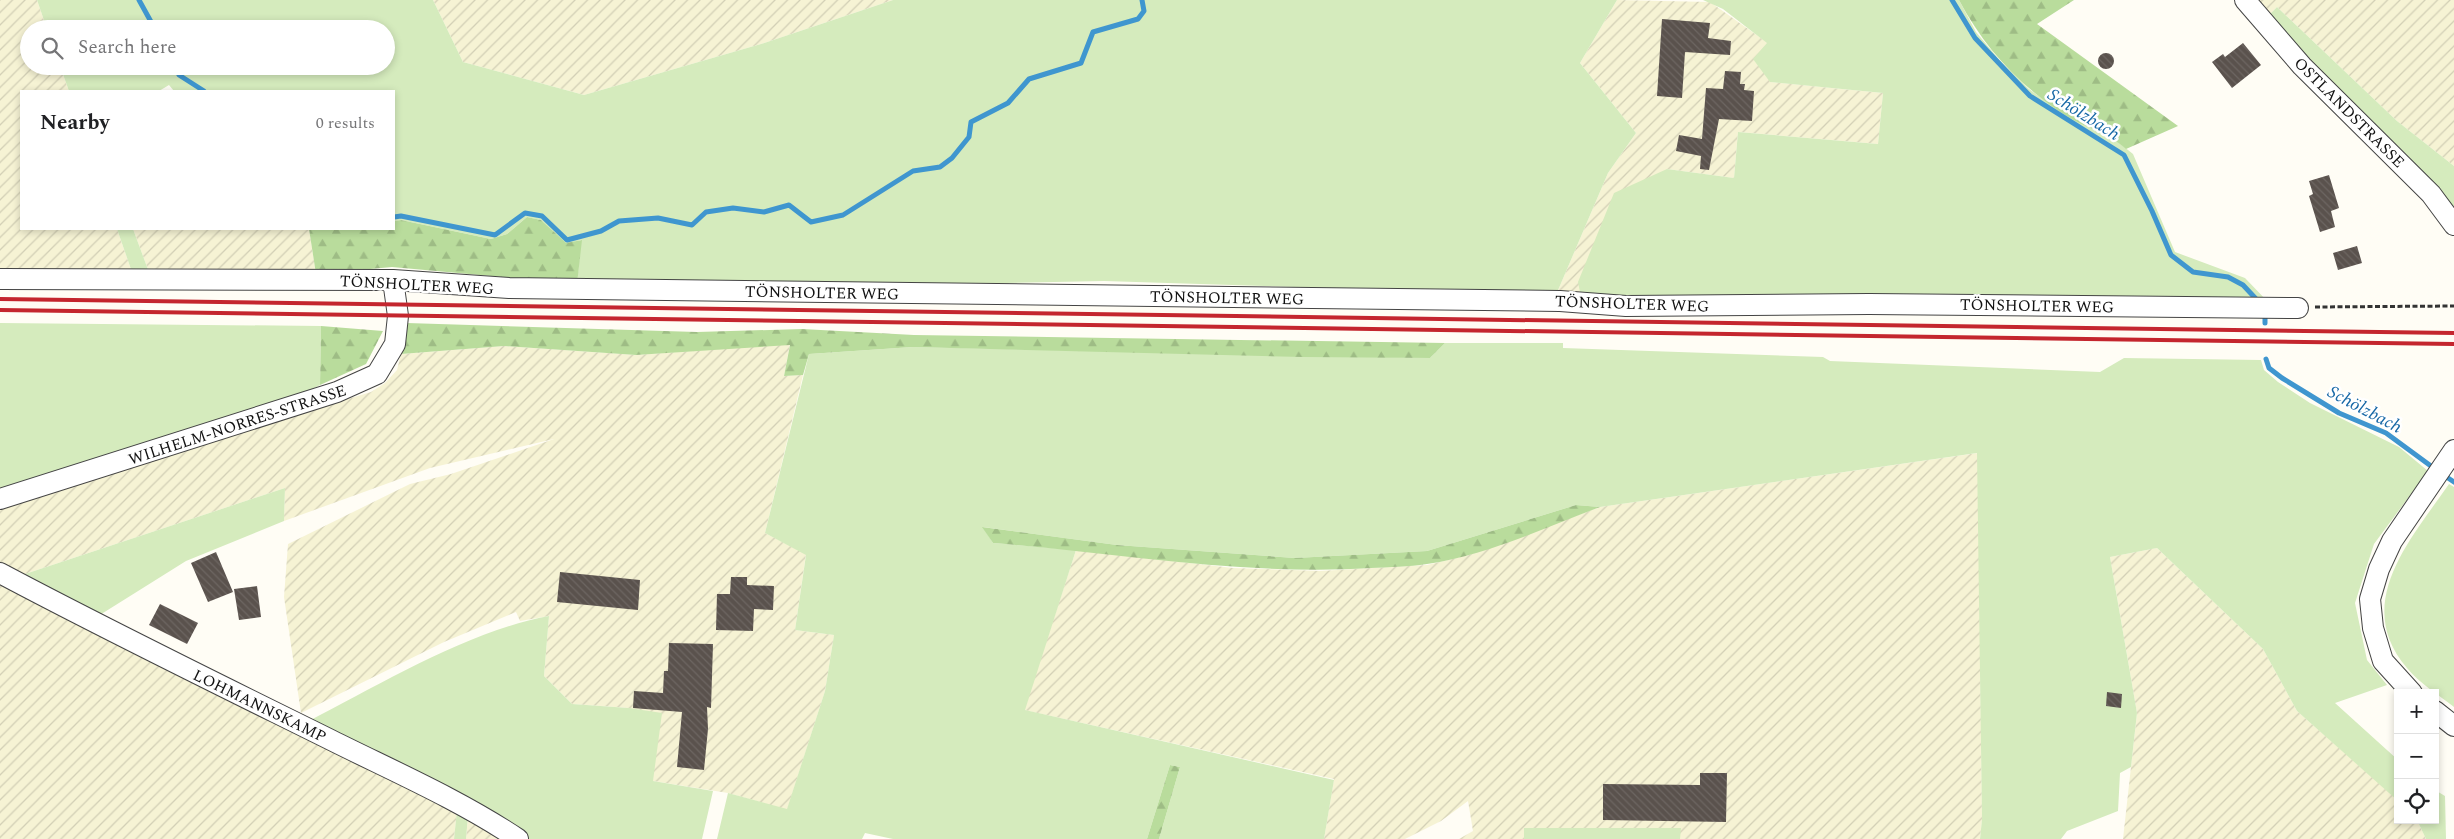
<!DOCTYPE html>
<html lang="en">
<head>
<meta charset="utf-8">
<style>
	:root { --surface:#fff; --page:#f2f2f2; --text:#202124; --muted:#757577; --line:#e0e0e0 }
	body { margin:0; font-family:Spectral,serif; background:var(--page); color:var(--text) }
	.controls { position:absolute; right:15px; bottom:15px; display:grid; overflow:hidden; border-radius:0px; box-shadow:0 2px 8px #0003 }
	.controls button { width:45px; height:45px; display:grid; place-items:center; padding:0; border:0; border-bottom:1px solid var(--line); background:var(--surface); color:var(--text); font:25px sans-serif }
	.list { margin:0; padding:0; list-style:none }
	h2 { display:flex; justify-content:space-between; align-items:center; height:65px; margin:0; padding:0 20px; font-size:21px }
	h2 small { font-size:16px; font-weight:400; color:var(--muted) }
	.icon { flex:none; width:28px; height:28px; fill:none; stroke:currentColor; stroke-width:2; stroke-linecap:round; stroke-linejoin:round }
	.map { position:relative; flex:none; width:2454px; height:839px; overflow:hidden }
	.search { position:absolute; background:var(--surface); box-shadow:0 2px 8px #0003; left:20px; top:20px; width:375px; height:55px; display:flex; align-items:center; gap:12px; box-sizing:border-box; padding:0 18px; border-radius:28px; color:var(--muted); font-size:19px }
	.panel { position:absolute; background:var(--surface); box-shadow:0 2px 8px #0003; left:20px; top:90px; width:375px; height:140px; border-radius:0px }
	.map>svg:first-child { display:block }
	.farmland { fill:url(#farmland-furrows) }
	.grass { fill:#d5ebbd }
	.forest { fill:url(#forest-firs) }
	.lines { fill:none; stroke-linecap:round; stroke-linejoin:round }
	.stream { stroke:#3f96cf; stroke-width:5 }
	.building { fill:url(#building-back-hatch) }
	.street-casing { stroke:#444; stroke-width:22 }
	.path { stroke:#333; stroke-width:3; stroke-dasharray:5 2.5; stroke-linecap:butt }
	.street { stroke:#fff; stroke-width:20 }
	.rail { stroke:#c4262e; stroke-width:4 }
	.labels { text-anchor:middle; stroke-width:5; stroke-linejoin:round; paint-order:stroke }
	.street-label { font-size:16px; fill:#111; stroke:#fff }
	.water-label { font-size:18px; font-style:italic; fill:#1768a6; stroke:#fff }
</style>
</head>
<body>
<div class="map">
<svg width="2454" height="839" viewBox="0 0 2454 839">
	<defs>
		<pattern id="farmland-furrows" width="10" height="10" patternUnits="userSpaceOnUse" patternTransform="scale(1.25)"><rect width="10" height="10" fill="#f6f3d4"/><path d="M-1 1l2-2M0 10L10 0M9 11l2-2" fill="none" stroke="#d2cfb5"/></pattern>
		<pattern id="forest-firs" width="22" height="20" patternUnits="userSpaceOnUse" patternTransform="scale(1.25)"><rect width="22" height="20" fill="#b9dc9c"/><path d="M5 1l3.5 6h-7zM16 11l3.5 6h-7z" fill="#9ebc85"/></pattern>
		<pattern id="building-back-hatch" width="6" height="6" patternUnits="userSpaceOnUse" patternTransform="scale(1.25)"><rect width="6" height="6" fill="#5a524d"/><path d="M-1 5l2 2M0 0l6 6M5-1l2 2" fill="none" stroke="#6d6662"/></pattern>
	</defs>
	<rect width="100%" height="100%" fill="#fffdf5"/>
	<path class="farmland" d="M0 0H37L47 29H29V66H60L69 91H21V229H117L133 275 0 274Z
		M433 0H893L761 44 584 95 463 62Z
		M1617 0 1710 2 1768 43 1770 82 1883 93 1878 144 1738 132 1734 178 1667 169 1581 297 1556 295 1608 173 1636 133 1580 63Z
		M2255 0H2454V166L2397 121 2277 7 2268 16Z
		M133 229H309L316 274 150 275Z
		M790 344 784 376 803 375 765 533 806 554 795 630 834 635 825 691 787 810 728 793 653 781 629 708 572 704 544 676 549 616 520 621 516 612 444 642 301 713 284 597 288 544 410 484 451 474 554 439 430 468 284 521 285 488 22 575 0 563V504L371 392 385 383 397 370 401 354 504 346 636 355Z
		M1978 453 1982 819 1980 839H1680V828H1524V839H1459L1473 831 1468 801 1441 821 1405 839H1324L1334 779 1024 710 1076 550 1233 568 1320 571 1427 565 1469 555 1600 507Z
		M2157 548 2263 649 2297 711 2390 793 2398 801V820H2417L2426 839H2123L2137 713 2110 557Z
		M0 581 457 810 454 839H0Z
		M468 816 508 839H466Z"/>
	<path class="grass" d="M37 0H433L463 62 584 95 761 44 893 0H1617L1580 63 1636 133 1608 173 1556 295 1104 281 961 284H577L581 240 566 244 541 220 527 217 507 234 491 239 401 220 394 221V91H174L169 85 159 91H69L60 66H386V29H47Z
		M1703 0H1959L1976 32 2002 63 2029 89 2067 116 2113 138 2133 154 2175 252 2245 278 2269 303 1581 297 1578 282 1614 193 1667 169 1734 178 1738 132 1878 144 1883 93 1770 82 1753 59 1767 43 1723 9Z
		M2277 7 2397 121 2454 166V207L2407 155 2308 60 2268 16Z
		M117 229H133L150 275H133Z
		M0 323 321 326 320 385 291 400 0 492Z
		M1445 343H1563V348L1823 357 1830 361 2100 372 2124 358 2261 360 2264 370 2278 382 2310 403 2399 447 2428 471 2374 544 2355 603 2367 660 2387 685 2335 703 2398 760V801L2297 711 2263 649 2157 548 2110 557 2137 713 2131 767 2120 773 2118 811 2067 831 2061 839H1980L1982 819 1977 453 1600 507 1576 505 1427 551 1295 558 1117 545 983 527 993 543 1076 550 1025 710 1334 780 1324 839H1159L1180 767 1170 765 1147 839H893L865 833 862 839H717L728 793 787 809 825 691 834 635 795 630 806 555 765 533 809 354 913 347 1430 358Z
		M2449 484 2454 487V707C2439 695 2419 683 2407 668 2351 603 2412 538 2449 484Z
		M285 488 284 521 186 561 95 618 22 575Z
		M549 616 544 676 572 704 629 708 662 713 653 781 713 791 702 839H528L307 722C381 684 468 631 549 616Z
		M2435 790 2445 796 2446 839H2426L2417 820H2435Z
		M457 810 468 816 466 839H454Z
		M1524 828H1681L1680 839H1524Z"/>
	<path class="forest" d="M1959 0H2074L2037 24 2178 126 2126 149C2108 132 2085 128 2065 115 2019 85 1985 49 1959 0Z
		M527 217 541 220 566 243 582 240 577 284 392 267 316 274 309 229H394V221L401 220 491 239 507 234Z
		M407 323 697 332 802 329 914 335 1445 343 1430 358 1303 357 913 347 809 354 803 375 784 376 790 345 636 355 504 346 401 354Z
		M321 326 383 331 366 364 320 385Z
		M1576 505 1600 507C1544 528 1487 555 1427 564 1409 567 1389 567 1371 568 1244 576 1119 553 993 543L982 527 1117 545 1295 558 1427 551Z
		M1170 765 1180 767 1159 839H1147Z"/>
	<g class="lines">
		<path class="stream" d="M139 0 155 29
			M1952 0 1975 38 2030 96 2124 155 2152 211 2171 255 2193 272 2228 277 2243 285 2258 301
			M175 66 179 75 204 91
			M394 217 401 216 495 235 525 213 542 216 567 240 601 231 619 221 658 218 692 225 706 212 733 208 764 212 789 205 811 222 843 215 913 171 940 167 952 158 969 137 971 122 1008 103 1029 79 1081 63 1093 32 1138 19 1144 11 1142 0
			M2265 323V315
			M2266 359 2269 368 2282 378 2339 413 2386 433 2435 469
			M2442 474 2454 482"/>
	</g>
	<path class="building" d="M1662 19 1710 23 1708 38 1731 41 1730 55 1685 52 1682 98 1657 96Z
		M2243 43 2261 65 2232 88 2212 62 2223 54 2225 57Z
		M2098 61a8 8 0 1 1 16 0a8 8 0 1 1-16 0Z
		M1725 71 1741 72 1740 84H1745L1744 90 1754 91 1752 121 1719 119 1709 170 1700 169 1701 156 1676 151 1679 135 1702 139 1706 88 1723 89Z
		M2329 175 2339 208 2331 211 2335 227 2320 232 2309 196 2313 194 2309 181Z
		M2357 246 2362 263 2338 270 2333 253Z
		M216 552 233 592 208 602 191 563Z
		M560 572 640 580 638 610 557 602Z
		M731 577H747V585L774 586 773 610 754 609 753 631 716 630 717 594H730Z
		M257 586 261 617 239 620 234 589Z
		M160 604 198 623 187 644 149 625Z
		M669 643 713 644 711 708 707 707 708 729 704 770 677 767 682 712 633 708 634 691 663 693 664 671H668Z
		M2107 692 2122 694 2121 708 2106 706Z
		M1700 773H1727L1726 822 1603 820V784L1700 785Z"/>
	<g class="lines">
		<defs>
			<path id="street" d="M2245 0 2302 66 2431 194 2454 225
				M0 279 393 280 509 288 1560 301 1626 306 1869 304 2298 308
				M0 499 337 392 377 374 395 344 398 316 393 280
				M0 573C109 631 220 685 331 740 393 771 460 800 518 839
				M2412 693 2383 661 2373 628 2370 599 2379 569 2392 541 2454 450
				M2435 711 2454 726"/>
		</defs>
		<use href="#street" class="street-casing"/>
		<path class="path" d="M2315 307 2454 306"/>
		<use href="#street" class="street"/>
		<path class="rail" d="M0 299 2454 333
			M0 310 2454 344"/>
	</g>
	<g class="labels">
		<g class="street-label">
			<text transform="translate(2350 112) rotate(45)" y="6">OSTLANDSTRASSE</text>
			<text transform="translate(417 284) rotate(3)" y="6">TÖNSHOLTER WEG</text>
			<text transform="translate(822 292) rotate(1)" y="6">TÖNSHOLTER WEG</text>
			<text transform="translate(1227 297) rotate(1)" y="6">TÖNSHOLTER WEG</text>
			<text transform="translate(1632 303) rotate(2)" y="6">TÖNSHOLTER WEG</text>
			<text transform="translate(2037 305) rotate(1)" y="6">TÖNSHOLTER WEG</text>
			<text transform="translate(237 424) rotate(-18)" y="6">WILHELM-NORRES-STRASSE</text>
			<text transform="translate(260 705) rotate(26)" y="6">LOHMANNSKAMP</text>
		</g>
		<g class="water-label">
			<text transform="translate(2084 114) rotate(32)" y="6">Schölzbach</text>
			<text transform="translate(2365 409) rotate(28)" y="6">Schölzbach</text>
		</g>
	</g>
</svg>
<div class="controls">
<button>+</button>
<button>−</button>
<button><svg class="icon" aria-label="locate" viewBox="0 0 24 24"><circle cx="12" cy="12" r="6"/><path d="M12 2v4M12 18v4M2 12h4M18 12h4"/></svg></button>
</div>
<div class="search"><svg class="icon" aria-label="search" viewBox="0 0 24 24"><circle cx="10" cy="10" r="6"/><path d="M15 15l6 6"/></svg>Search here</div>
<section class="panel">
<h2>Nearby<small>0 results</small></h2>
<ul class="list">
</ul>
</section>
</div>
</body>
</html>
